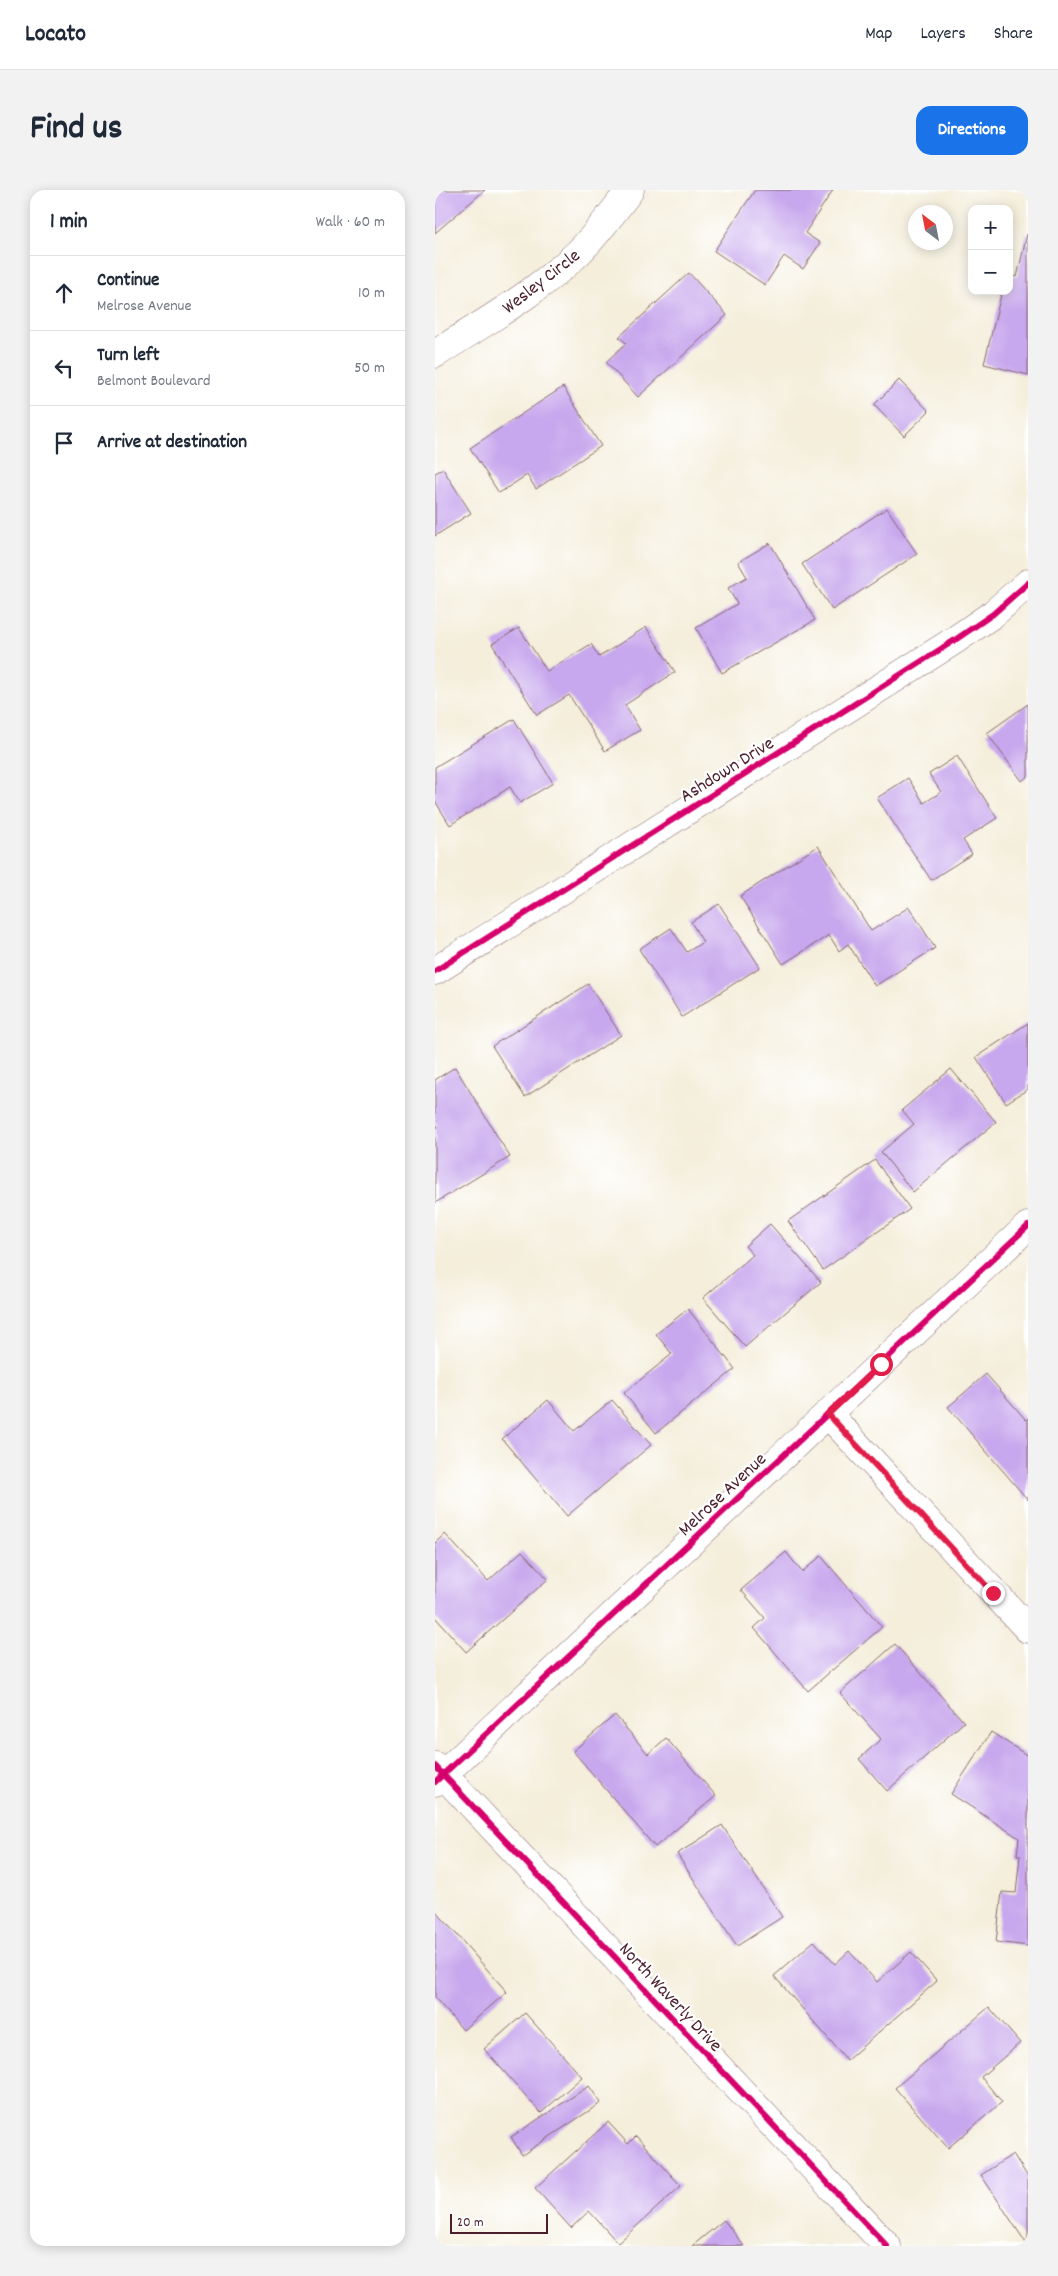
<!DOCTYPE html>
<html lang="en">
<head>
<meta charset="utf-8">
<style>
	:root { --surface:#fff; --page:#f2f2f3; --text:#1f2937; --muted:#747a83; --line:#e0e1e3; --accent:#1a73e8 }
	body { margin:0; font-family:Dekko,sans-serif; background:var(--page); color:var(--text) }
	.controls { position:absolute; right:15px; top:15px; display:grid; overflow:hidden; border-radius:10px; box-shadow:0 2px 12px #0003 }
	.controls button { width:45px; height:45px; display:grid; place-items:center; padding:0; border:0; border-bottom:1px solid var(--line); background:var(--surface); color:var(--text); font:25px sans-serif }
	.compass { position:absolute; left:473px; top:15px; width:45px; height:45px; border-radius:50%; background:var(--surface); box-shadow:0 2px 12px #0003; rotate:328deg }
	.scale { position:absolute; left:15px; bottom:12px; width:98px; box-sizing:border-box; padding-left:5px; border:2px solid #4a1f2b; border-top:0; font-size:14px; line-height:18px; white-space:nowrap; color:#4a1f2b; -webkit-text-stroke:4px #fff; paint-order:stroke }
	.stop { position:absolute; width:15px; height:15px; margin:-11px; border:4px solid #e11d48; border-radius:50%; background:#fff }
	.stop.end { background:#e11d48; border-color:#fff; box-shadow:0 1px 5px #0008 }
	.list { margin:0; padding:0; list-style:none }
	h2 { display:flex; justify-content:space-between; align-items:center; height:65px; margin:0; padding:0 20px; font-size:21px }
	h2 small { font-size:16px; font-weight:400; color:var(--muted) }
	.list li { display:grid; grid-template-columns:32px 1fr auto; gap:15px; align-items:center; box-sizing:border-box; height:75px; padding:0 20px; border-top:1px solid var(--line) }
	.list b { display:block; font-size:19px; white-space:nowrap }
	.list p { margin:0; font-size:16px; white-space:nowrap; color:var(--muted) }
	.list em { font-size:16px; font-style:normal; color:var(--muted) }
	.icon { flex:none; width:28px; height:28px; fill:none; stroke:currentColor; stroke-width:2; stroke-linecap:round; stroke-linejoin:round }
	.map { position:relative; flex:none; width:593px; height:2056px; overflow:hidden; border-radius:15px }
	header { display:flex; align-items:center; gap:30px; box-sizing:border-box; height:70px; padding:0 25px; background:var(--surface); border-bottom:1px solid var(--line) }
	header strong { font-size:24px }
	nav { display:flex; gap:28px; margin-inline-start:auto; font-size:18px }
	.intro { display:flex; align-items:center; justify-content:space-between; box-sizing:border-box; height:120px; padding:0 30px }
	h1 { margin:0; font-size:35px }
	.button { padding:12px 22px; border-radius:15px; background:var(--accent); color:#fff; font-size:18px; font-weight:700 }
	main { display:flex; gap:30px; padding:0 30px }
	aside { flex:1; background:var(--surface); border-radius:15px; box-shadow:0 2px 12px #0003 }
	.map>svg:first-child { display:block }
	.building { fill:#c7a7ed }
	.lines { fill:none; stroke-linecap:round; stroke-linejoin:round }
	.minor-casing { stroke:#866769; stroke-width:29 }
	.minor { stroke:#fff; stroke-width:28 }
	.cycleway-casing { stroke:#fff; stroke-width:9 }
	.cycleway { stroke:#d6006c; stroke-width:6 }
	.route { stroke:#e11d48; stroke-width:6 }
	.labels { text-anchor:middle; stroke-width:4.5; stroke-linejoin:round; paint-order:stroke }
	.street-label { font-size:19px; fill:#4a1f2b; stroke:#fff }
</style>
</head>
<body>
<header>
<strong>Locato</strong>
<nav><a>Map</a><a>Layers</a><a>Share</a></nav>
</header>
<div class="intro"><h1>Find us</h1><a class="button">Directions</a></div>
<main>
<aside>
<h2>1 min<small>Walk · 60 m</small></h2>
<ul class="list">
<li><svg class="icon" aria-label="ahead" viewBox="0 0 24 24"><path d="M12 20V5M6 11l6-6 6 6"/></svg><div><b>Continue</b><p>Melrose Avenue</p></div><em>10 m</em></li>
<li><svg class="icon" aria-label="left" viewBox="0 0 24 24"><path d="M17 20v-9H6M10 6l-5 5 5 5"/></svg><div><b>Turn left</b><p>Belmont Boulevard</p></div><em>50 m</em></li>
<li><svg class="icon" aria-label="arrive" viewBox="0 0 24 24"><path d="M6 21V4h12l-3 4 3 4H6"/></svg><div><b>Arrive at destination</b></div></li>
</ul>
</aside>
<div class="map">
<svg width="593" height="2056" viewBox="0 0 593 2056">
	<rect width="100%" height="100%" fill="#fff"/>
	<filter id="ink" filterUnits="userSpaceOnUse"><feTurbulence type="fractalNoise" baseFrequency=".02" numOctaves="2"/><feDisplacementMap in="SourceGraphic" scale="10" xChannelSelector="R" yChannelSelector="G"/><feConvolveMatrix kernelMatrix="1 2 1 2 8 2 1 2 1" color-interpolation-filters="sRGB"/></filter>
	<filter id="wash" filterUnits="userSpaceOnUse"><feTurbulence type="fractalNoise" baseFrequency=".0096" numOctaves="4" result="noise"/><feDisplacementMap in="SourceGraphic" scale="20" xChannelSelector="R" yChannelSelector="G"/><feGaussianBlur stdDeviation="1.12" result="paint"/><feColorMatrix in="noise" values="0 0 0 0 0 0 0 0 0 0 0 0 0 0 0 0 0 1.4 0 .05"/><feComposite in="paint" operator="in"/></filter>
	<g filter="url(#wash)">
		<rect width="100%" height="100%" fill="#f4eedb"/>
		<g id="blocks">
			<path class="building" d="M0 0H50L0 43Z
				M320 0H398L370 43 385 53 368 79 349 66 330 95 279 61Z
				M592 44H593V185L549 174 567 101H574V85L582 87Z
				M254 83 292 125 203 207 171 172 191 153 184 147Z
				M464 190 494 221 469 246 439 215Z
				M128 197 166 256 101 299 92 285 64 303 35 258Z
				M8 279 36 323 0 346V283Z
				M452 318 482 364 397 420 367 374Z
				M335 353 380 430 287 483 261 438 302 414 293 398 312 387 303 372Z
				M211 437 240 482 190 515 205 540 170 561 134 505 102 525 57 454 84 438 112 481 156 454 164 467Z
				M593 514V586L587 591 552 543Z
				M79 529 118 593 85 613 75 597 15 635 0 611V577Z
				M522 566 562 628 528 650 537 664 496 690 442 608 473 588 489 613 506 602 494 584Z
				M383 656 436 741 474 717 500 758 440 796 413 754 404 761 394 745 348 774 305 706Z
				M284 714 325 777 247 827 204 759 236 738 252 762 268 752 256 732Z
				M153 794 186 845 90 907 57 856Z
				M593 833V899L571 913 541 867Z
				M20 877 75 967 0 1013V938L3 937 0 932V890Z
				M516 879 561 932 478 1002 446 962 479 934 467 920Z
				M440 970 475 1019 388 1080 353 1031Z
				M335 1034 386 1092 310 1157 268 1108 318 1065 310 1056Z
				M253 1119 300 1179 221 1243 189 1203 237 1164 221 1144Z
				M551 1184 591 1230 593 1228V1310L513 1217Z
				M113 1210 139 1241 177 1210 216 1255 132 1326 67 1249Z
				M10 1344 53 1391 87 1361 113 1389 31 1462 0 1427V1353Z
				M351 1362 367 1382 386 1366 447 1437 373 1501 319 1438 330 1428 306 1400Z
				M460 1454 529 1532 452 1601 424 1569 446 1549 405 1503Z
				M180 1525 213 1564 231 1548 281 1606 220 1657 138 1561Z
				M556 1542 593 1566V1756L561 1752 567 1702 581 1703 585 1665H582L584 1648 516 1604Z
				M287 1635 347 1727 302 1756 242 1664Z
				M0 1720 72 1802 28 1840 0 1808Z
				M379 1751 400 1774 414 1761 442 1792 476 1762 502 1791 412 1870 339 1786Z
				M554 1817 585 1853 546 1887 567 1912 513 1958 460 1898Z
				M90 1823 147 1887 106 1923 49 1859Z
				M154 1896 166 1913 87 1965 76 1947Z
				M173 1932 193 1954 201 1946 246 1996 183 2053 154 2021 136 2038 100 1998Z
				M578 1964 593 1987V2056L546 1985Z
				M289 2030 309 2056H257Z"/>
		</g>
	</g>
	<g filter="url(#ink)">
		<use href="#blocks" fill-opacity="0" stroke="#866769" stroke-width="1"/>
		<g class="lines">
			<defs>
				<path id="minor" d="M0 164C50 132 101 103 144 62 163 43 179 21 195 0
					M0 781 520 450 558 424 593 393
					M393 1224 593 1439
					M0 1576 452 2056
					M0 1592 593 1036"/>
			</defs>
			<use href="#minor" class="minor-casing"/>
			<use href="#minor" class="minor"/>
			<defs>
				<path id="cycleway" d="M0 781 520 450 558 424 593 393
					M0 1576 452 2056
					M0 1592 593 1036"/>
			</defs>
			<use href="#cycleway" class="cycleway-casing"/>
			<use href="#cycleway" class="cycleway"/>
		</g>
	</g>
	<g class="lines" filter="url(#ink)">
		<path class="route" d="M446 1174 393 1224 558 1403"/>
	</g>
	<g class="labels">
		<g class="street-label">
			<text transform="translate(105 90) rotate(-38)" y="7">Wesley Circle</text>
			<text transform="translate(291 578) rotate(-32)" y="7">Ashdown Drive</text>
			<text transform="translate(286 1303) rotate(-43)" y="7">Melrose Avenue</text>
			<text transform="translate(237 1806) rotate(47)" y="7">North Waverly Drive</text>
		</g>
	</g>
</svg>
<div class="controls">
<button>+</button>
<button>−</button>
</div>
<svg class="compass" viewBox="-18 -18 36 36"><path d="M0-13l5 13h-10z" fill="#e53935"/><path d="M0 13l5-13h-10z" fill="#747a83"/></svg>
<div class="scale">20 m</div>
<div class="stop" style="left:446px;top:1174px"></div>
<div class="stop end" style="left:558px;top:1403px"></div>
</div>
</main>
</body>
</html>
